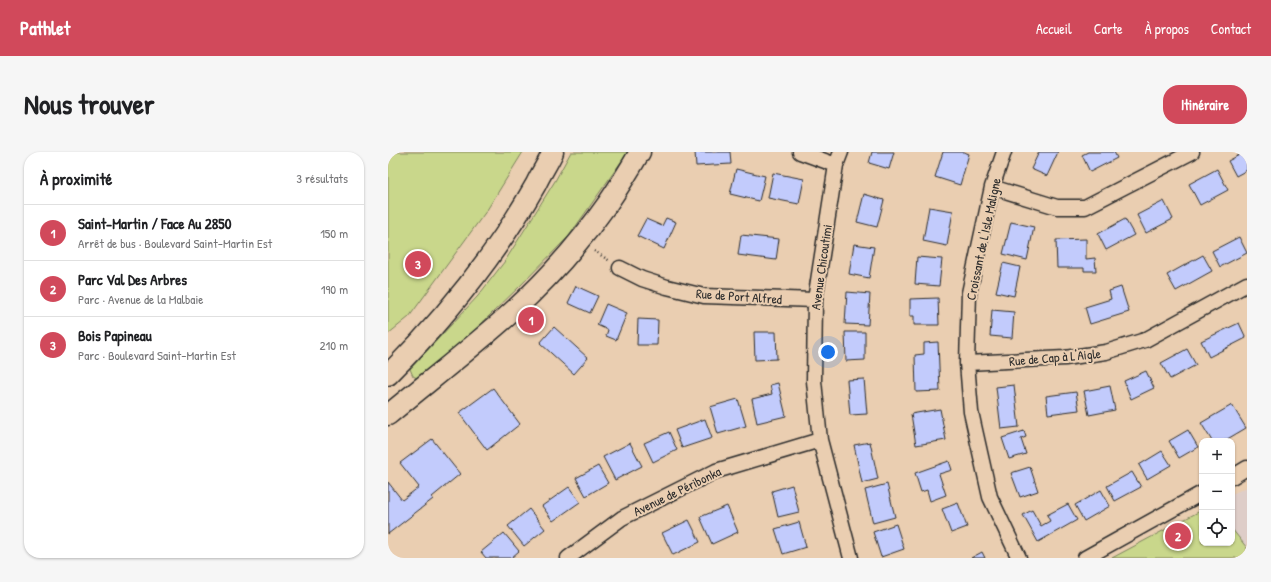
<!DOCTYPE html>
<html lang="fr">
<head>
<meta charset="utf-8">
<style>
	:root { --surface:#fff; --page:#f6f6f6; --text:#202124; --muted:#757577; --line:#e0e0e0; --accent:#d1495b }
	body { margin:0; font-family:"Patrick Hand",sans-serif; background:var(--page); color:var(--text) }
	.controls { position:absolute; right:12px; bottom:12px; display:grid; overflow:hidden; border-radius:8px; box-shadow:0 1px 3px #0004 }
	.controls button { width:36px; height:36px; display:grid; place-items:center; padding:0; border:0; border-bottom:1px solid var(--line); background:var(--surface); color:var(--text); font:20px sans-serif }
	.you { position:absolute; left:440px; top:200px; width:14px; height:14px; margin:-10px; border:3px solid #fff; border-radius:50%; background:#1a73e8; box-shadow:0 0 0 6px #1a73e833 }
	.badge { display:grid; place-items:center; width:26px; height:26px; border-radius:50%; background:var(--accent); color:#fff; font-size:13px; font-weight:700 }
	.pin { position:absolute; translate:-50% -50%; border:2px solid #fff; box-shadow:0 1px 4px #0006 }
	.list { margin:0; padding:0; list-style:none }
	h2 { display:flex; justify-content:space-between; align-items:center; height:52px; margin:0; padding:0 16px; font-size:17px }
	h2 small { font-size:13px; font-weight:400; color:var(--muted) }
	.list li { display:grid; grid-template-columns:26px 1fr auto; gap:12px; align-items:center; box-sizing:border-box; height:56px; padding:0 16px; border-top:1px solid var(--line) }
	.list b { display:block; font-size:15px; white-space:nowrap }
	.list p { margin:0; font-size:13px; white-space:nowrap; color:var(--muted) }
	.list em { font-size:13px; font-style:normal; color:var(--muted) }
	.icon { flex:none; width:22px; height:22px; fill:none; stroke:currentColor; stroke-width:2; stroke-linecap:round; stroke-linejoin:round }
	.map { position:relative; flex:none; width:859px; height:406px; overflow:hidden; border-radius:16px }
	header { display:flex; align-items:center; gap:24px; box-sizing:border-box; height:56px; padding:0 20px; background:var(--accent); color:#fff }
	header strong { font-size:19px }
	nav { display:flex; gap:22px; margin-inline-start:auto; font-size:14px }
	.intro { display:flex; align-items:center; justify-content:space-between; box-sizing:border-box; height:96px; padding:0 24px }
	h1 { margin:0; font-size:28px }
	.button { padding:10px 18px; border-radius:16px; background:var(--accent); color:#fff; font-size:14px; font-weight:700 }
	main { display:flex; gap:24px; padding:0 24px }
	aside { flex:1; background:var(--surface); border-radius:16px; box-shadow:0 1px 3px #0004 }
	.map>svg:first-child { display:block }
	.built { fill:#decdc8 }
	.green { fill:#c9d78b; stroke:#7a815b }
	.building { fill:#c2cbfc; stroke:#2b2b2b }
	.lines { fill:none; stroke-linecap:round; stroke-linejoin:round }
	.street-casing { stroke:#2b2b2b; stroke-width:17 }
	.secondary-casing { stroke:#2b2b2b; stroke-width:23 }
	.path { stroke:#2b2b2b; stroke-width:2.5; stroke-dasharray:1 3; stroke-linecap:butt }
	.street { stroke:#eaceb1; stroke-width:14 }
	.secondary { stroke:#eaceb1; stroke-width:20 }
	.labels { text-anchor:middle; stroke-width:4; stroke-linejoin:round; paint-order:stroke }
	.street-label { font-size:13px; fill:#2b2b2b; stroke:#eaceb1 }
</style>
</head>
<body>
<header>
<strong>Pathlet</strong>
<nav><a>Accueil</a><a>Carte</a><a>À propos</a><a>Contact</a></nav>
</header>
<div class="intro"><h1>Nous trouver</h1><a class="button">Itinéraire</a></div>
<main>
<aside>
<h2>À proximité<small>3 résultats</small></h2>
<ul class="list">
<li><span class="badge">1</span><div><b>Saint-Martin / Face Au 2850</b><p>Arrêt de bus · Boulevard Saint-Martin Est</p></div><em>150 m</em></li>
<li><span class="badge">2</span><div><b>Parc Val Des Arbres</b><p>Parc · Avenue de la Malbaie</p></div><em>190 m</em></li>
<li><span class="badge">3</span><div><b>Bois Papineau</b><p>Parc · Boulevard Saint-Martin Est</p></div><em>210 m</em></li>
</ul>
</aside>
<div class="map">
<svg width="859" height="406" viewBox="0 0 859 406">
	<rect width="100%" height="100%" fill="#eaceb1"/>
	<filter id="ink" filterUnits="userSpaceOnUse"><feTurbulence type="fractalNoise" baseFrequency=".025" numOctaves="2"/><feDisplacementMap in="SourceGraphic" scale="8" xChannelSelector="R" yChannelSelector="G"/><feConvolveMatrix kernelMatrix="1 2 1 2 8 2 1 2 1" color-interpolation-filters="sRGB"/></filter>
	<g filter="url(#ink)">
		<path class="built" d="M859 335V396L844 377V342Z"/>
		<path class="green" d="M0 0H135L99 58 21 165 0 182Z
			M183 0H240L181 84 131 135 70 194 31 227 25 224 22 217 90 144 117 109 167 29Z
			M814 358V391H844V377L859 396V406H724Z"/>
		<path class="building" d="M307 0H342L343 12 308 14Z
			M484 0H506L501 17 481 11Z
			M555 0H576L581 2 572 33 547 25Z
			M651 0H670L659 24 643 17Z
			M700 0H726L729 6 702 20 694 3Z
			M857 0H859V18L848 24 840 9Z
			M348 17 377 24 371 49 342 42Z
			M829 17 840 38 812 53 801 32Z
			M385 21 416 27 411 52 380 46Z
			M476 42 496 48 489 75 469 70Z
			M776 49 785 67 758 81 749 63Z
			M541 55 565 59 559 94 535 89Z
			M278 66 288 70 276 97 249 84 258 67 274 74Z
			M737 67 746 83 718 98 710 82Z
			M623 70 646 75 639 108 615 102Z
			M353 83 391 87 388 108 350 103Z
			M851 85 859 101 832 115 824 99Z
			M698 87V107L707 106 708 119H696V116H669L668 88Z
			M466 92 486 95 481 126 461 122Z
			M815 103 824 119 788 139 779 123Z
			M529 105 554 107 551 134 527 132Z
			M615 111 632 115 626 144 608 140Z
			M188 134 210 144 202 161 180 151Z
			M733 135 741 160 702 172 697 155 723 147 721 139Z
			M459 140 482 142 480 173 457 172Z
			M550 146 551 173H526V164H522V147Z
			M218 152 239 161 228 188 218 184 220 178 209 173Z
			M604 158 626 160 624 186 602 184Z
			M250 167 270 168 269 193H249Z
			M851 171 858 186 821 205 813 189Z
			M166 175 200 206 186 222 152 191Z
			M366 180H388L389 207 367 208Z
			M457 180H477V208L458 209Z
			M550 190 552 239 528 240 527 203 536 202V191Z
			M799 197 808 213 782 227 773 211Z
			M758 219 766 236 743 247 736 229Z
			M476 227 479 262 462 263 459 228Z
			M390 231 398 264 369 271 364 247 384 242 382 233Z
			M626 233 631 275 613 277 608 235Z
			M722 234 727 258 701 263 696 239Z
			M105 236 132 272 99 298 71 261Z
			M688 240 691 258 660 262 658 244Z
			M350 247 358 274 330 282 322 255Z
			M844 253 858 276 836 289H824L813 271Z
			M552 257 558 288 528 293 523 262Z
			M317 267 324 286 294 296 287 278Z
			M800 278 810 295 791 306 781 289Z
			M636 279 638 285 633 287 638 302 621 307 614 286Z
			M281 280 289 298 265 310 256 291Z
			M44 287 72 322 44 345 45 347 0 382V330L14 348 31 335 12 311Z
			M482 290 490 327 474 331 466 293Z
			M242 291 254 314 227 328 215 305Z
			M774 299 783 313 759 327 751 313Z
			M561 309 564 318 551 322 558 343 542 349 539 338 533 340 527 321Z
			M210 314 220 331 198 344 188 326Z
			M642 315 650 339 632 345 623 321Z
			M744 320 753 335 727 349 719 334Z
			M499 332 507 365 485 371 477 338Z
			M404 333 411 360 390 365 384 339Z
			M181 335 192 350 165 369 154 354Z
			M713 338 722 354 696 369 687 353Z
			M570 351 579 375 563 381 554 357Z
			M680 352 689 368 650 390 635 363 644 358 653 374 662 369 659 363Z
			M339 354 350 380 324 392 312 365Z
			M141 357 157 377 136 394 120 374Z
			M301 368 312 390 285 403 274 381Z
			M411 370 418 395 395 402 387 377Z
			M508 372 516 397 493 405 485 380Z
			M116 381 131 399 123 406H98L93 400Z
			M594 400 597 406H583Z"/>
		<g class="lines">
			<defs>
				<path id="street" d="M412 0 448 13
					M453 0 448 13 427 148 426 229 432 288 463 406
					M616 0 604 35 581 141 579 211 583 260 602 345 631 406
					M604 35 669 55H697L804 0
					M232 116 254 127 279 135 316 144 427 148
					M579 211 677 206 718 200 757 188 859 132
					M844 325 859 316
					M180 406 234 366 328 319 432 288
					M697 406 814 341"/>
				<path id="secondary" d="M0 223C58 165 108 103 148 32 153 21 160 11 165 0
					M0 263C41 229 84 196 124 160 159 128 192 91 220 51 231 35 242 17 252 0"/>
			</defs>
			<use href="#street" class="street-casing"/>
			<use href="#secondary" class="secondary-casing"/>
			<path class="path" d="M206 99 222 109"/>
			<use href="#street" class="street"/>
			<use href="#secondary" class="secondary"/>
		</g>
	</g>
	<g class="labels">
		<g class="street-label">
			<text transform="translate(595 87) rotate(-78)" y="5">Croissant de L'Isle Maligne</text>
			<text transform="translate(433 115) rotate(-82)" y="5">Avenue Chicoutimi</text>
			<text transform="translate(351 144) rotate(4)" y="5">Rue de Port Alfred</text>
			<text transform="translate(667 205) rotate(-5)" y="5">Rue de Cap à L'Aigle</text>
			<text transform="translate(289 339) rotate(-26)" y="5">Avenue de Péribonka</text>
		</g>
	</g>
</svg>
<div class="controls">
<button>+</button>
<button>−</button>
<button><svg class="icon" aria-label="locate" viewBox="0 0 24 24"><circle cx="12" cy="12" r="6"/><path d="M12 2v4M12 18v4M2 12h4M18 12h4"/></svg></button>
</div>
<div class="you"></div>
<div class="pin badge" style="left:143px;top:168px">1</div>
<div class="pin badge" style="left:790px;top:384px">2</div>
<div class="pin badge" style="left:30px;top:112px">3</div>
</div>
</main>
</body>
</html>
